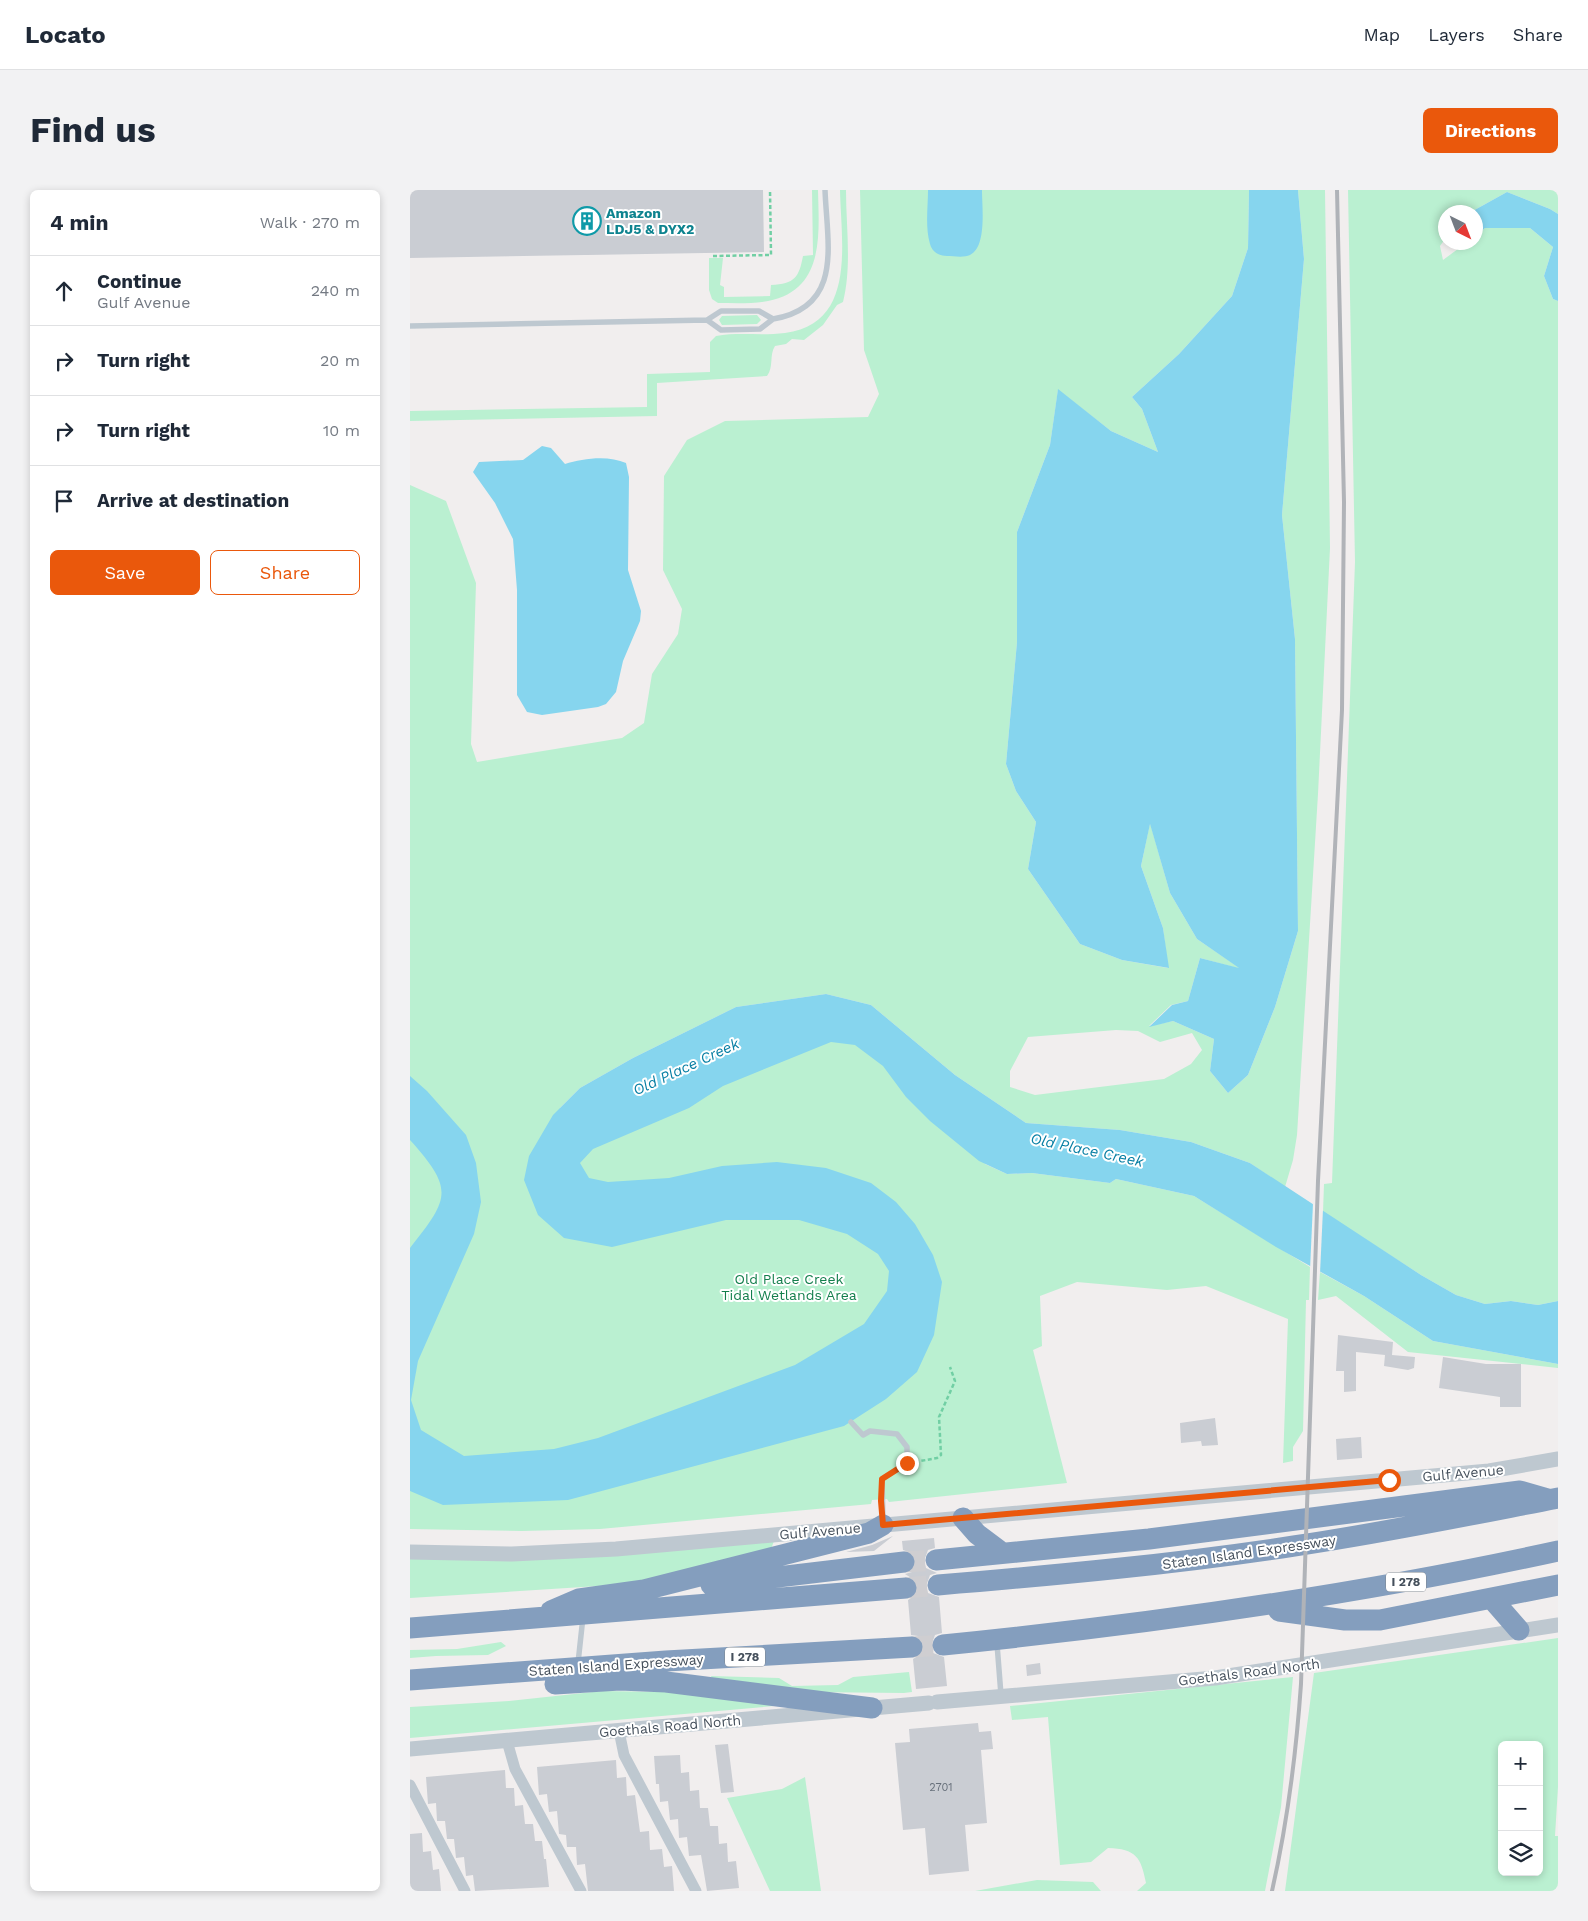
<!DOCTYPE html>
<html lang="en">
<head>
<meta charset="utf-8">
<style>
	:root { --surface:#fff; --page:#f2f2f3; --text:#1f2937; --muted:#747a83; --line:#e0e1e3; --accent:#ea580c }
	body { margin:0; font-family:"Work Sans",sans-serif; background:var(--page); color:var(--text) }
	.controls { position:absolute; right:15px; bottom:15px; display:grid; overflow:hidden; border-radius:8px; box-shadow:0 2px 8px #0003 }
	.controls button { width:45px; height:45px; display:grid; place-items:center; padding:0; border:0; border-bottom:1px solid var(--line); background:var(--surface); color:var(--text); font:25px sans-serif }
	.compass { position:absolute; left:1028px; top:15px; width:45px; height:45px; border-radius:50%; background:var(--surface); box-shadow:0 2px 8px #0003; rotate:138deg }
	.stop { position:absolute; width:15px; height:15px; margin:-11px; border:4px solid #ea580c; border-radius:50%; background:#fff }
	.stop.end { background:#ea580c; border-color:#fff; box-shadow:0 1px 5px #0008 }
	.list { margin:0; padding:0; list-style:none }
	h2 { display:flex; justify-content:space-between; align-items:center; height:65px; margin:0; padding:0 20px; font-size:21px }
	h2 small { font-size:16px; font-weight:400; color:var(--muted) }
	.list li { display:grid; grid-template-columns:32px 1fr auto; gap:15px; align-items:center; box-sizing:border-box; height:70px; padding:0 20px; border-top:1px solid var(--line) }
	.list b { display:block; font-size:19px; white-space:nowrap }
	.list p { margin:0; font-size:16px; white-space:nowrap; color:var(--muted) }
	.list em { font-size:16px; font-style:normal; color:var(--muted) }
	.actions { display:flex; gap:10px; padding:15px 20px }
	.actions a { flex:1; padding:11px 0; border:1px solid var(--accent); border-radius:8px; text-align:center; font-size:18px; color:var(--accent) }
	.actions .main { background:var(--accent); color:#fff }
	.icon { flex:none; width:28px; height:28px; fill:none; stroke:currentColor; stroke-width:2; stroke-linecap:round; stroke-linejoin:round }
	.map { position:relative; flex:none; width:1148px; height:1701px; overflow:hidden; border-radius:8px }
	header { display:flex; align-items:center; gap:30px; box-sizing:border-box; height:70px; padding:0 25px; background:var(--surface); border-bottom:1px solid var(--line) }
	header strong { font-size:24px }
	nav { display:flex; gap:28px; margin-inline-start:auto; font-size:18px }
	.intro { display:flex; align-items:center; justify-content:space-between; box-sizing:border-box; height:120px; padding:0 30px }
	h1 { margin:0; font-size:35px }
	.button { padding:12px 22px; border-radius:8px; background:var(--accent); color:#fff; font-size:18px; font-weight:700 }
	main { display:flex; gap:30px; padding:0 30px }
	aside { flex:1; background:var(--surface); border-radius:8px; box-shadow:0 2px 8px #0003 }
	.map>svg:first-child { display:block }
	.green { fill:#baf0d1; fill-rule:evenodd }
	.water { fill:#86d5ee }
	.pier { fill:#f1eeee }
	.building { fill:#cacdd3 }
	.lines { fill:none; stroke-linecap:round; stroke-linejoin:round }
	.motorway-tunnel { stroke:#cfced1; stroke-width:21; stroke-dasharray:21 11; stroke-linecap:butt }
	.path { stroke:#71cfa4; stroke-width:2.5; stroke-dasharray:4 2.5; stroke-linecap:butt }
	.service { stroke:#bec8d0; stroke-width:5.5 }
	.minor { stroke:#bec8d0; stroke-width:11 }
	.tertiary { stroke:#bec8d0; stroke-width:15 }
	.motorway { stroke:#849ebe; stroke-width:21 }
	.rail { stroke:#b0b3b8; stroke-width:4 }
	.route { stroke:#ea580c; stroke-width:6 }
	.labels { text-anchor:middle; stroke-width:4; stroke-linejoin:round; paint-order:stroke }
	.number-label { font-size:11px; fill:#666f7a }
	.shield { fill:#fff; stroke:#7d848d; stroke-width:1 }
	.shield-label { font-size:12px; font-weight:bold; fill:#45505c }
	.culture-label { font-size:14px; font-weight:bold; fill:#0d838f; stroke:#fff; text-anchor:start }
	.park-label { font-size:14px; fill:#147f4d; stroke:#fff }
	.street-label { font-size:14px; fill:#45505c; stroke:#fff }
	.water-label { font-size:15px; font-style:italic; fill:#087fa4; stroke:#fff }
</style>
</head>
<body>
<header>
<strong>Locato</strong>
<nav><a>Map</a><a>Layers</a><a>Share</a></nav>
</header>
<div class="intro"><h1>Find us</h1><a class="button">Directions</a></div>
<main>
<aside>
<h2>4 min<small>Walk · 270 m</small></h2>
<ul class="list">
<li><svg class="icon" aria-label="ahead" viewBox="0 0 24 24"><path d="M12 20V5M6 11l6-6 6 6"/></svg><div><b>Continue</b><p>Gulf Avenue</p></div><em>240 m</em></li>
<li><svg class="icon" aria-label="right" viewBox="0 0 24 24"><path d="M7 20v-9h11M14 6l5 5-5 5"/></svg><div><b>Turn right</b></div><em>20 m</em></li>
<li><svg class="icon" aria-label="right" viewBox="0 0 24 24"><path d="M7 20v-9h11M14 6l5 5-5 5"/></svg><div><b>Turn right</b></div><em>10 m</em></li>
<li><svg class="icon" aria-label="arrive" viewBox="0 0 24 24"><path d="M6 21V4h12l-3 4 3 4H6"/></svg><div><b>Arrive at destination</b></div></li>
</ul>
<div class="actions"><a class="main">Save</a><a>Share</a></div>
</aside>
<div class="map">
<svg width="1148" height="1701" viewBox="0 0 1148 1701">
	<rect width="100%" height="100%" fill="#f1eeee"/>
	<path class="green" d="M402 0H408C409 44 415 100 358 111 342 114 324 113 308 113L302 109 299 100V68H313L310 95 314 97V107L360 106 361 95C385 94 389 87 393 66L403 65Z
		M430 0H436C436 37 442 76 433 112L427 115 413 135 394 150 382 149 376 154 365 156C359 165 364 177 357 186L247 193V226L0 231V221L237 217V184L300 182V152L306 146C328 142 352 146 375 143 447 134 431 52 430 0Z
		M450 0H839L838 58 822 106 769 164 722 207 732 219 748 262 701 241 648 200 640 255 607 342V452L596 574 606 601 626 632 618 679 670 754 712 770 758 778 753 738 731 676 740 633 760 703 787 749 831 779 790 768 778 811 761 815 739 836 763 831 804 849 800 881 818 903 838 885 865 817 888 741 885 449 872 325 894 69 888 0H915L920 358 908 604 887 945 883 970 875 997 840 973 781 952 710 940 616 933 545 885 461 815 416 804 326 817 223 868 170 898 150 918 188 952 280 901 314 879 422 836 446 838 474 860 497 891 521 915 570 955 575 974 597 984 622 983 700 993 706 989 784 1006 900 1077 899 1110H896L893 1241 883 1257V1271L873 1273 878 1129 796 1096 757 1100 667 1092 630 1106 632 1156 623 1160 657 1293 479 1312 477 1309 462 1310 461 1314 190 1339 112 1341 0 1339V295L36 311 66 393 61 554 67 572 212 548 234 533 242 484 268 444 272 419 253 380 254 286 277 250 315 231 458 227 469 204 454 160ZM706 840 728 841 750 852 782 843 792 860 781 874 754 889 625 905 600 897V881L618 847Z
		M938 0H1148V24L1140 19 1097 2 1061 22H1036L1035 49 1030 56 1033 70 1056 53 1066 52V46L1075 38H1120L1143 57 1134 86 1143 109 1148 111V1111L1128 1115 1101 1111 1075 1114 1046 1105 1011 1085 913 1022 914 994 922 993 945 372Z
		M347 125 351 130 347 134 312 135 309 130 312 126Z
		M910 1082 954 1106 1023 1151 1148 1174V1178L998 1162 926 1106 908 1110Z
		M364 1351 361 1359 236 1393 0 1408V1366Z
		M1148 1448V1597L1145 1646H1148V1701H875L904 1483ZM1092 1555H1129V1682H1092Z
		M91 1452 96 1456 78 1465 26 1466 0 1468V1460L47 1459Z
		M499 1482 502 1502 494 1503 395 1502 303 1491 301 1486 369 1488 382 1496 428 1495 443 1487Z
		M883 1487 871 1617 855 1701H727L736 1693C731 1667 726 1659 698 1658L681 1672 650 1675 638 1527 602 1530 600 1516Z
		M192 1501 256 1502 376 1515 0 1548V1517L99 1511Z
		M395 1587 411 1701H360L317 1608 372 1599Z
		M627 1690 683 1692 691 1701H565Z"/>
	<path class="water" d="M518 0H572C572 17 577 57 560 65 554 68 543 66 537 66 529 66 522 62 520 54 515 37 518 17 518 0Z
		M839 0H888L894 69 872 325 885 449 888 741 865 817 838 885 818 903 800 881 804 849 763 831 739 837 762 815 778 811 790 768 829 778 787 749 760 703 740 634 731 676 753 738 759 778 712 770 670 754 618 679 626 632 606 601 596 574 607 452V342L640 255 648 199 701 241 748 262 732 219 722 207 769 164 822 106 838 58Z
		M1097 2 1140 19 1148 24V111L1143 109 1134 86 1143 57 1120 38H1075L1066 46V22H1061Z
		M132 256 141 258 155 274C173 268 199 265 216 273L219 287 218 380 231 421 230 431 213 471 206 502 196 514 188 517 132 525 117 522 107 505V400L103 349 85 313 63 282 69 272 113 270Z
		M416 804 461 815 545 885 616 933 710 940 781 952 840 973 1011 1085 1046 1105 1075 1114 1101 1111 1128 1115 1148 1111V1174L1023 1151 954 1106 866 1057 784 1006 706 989 700 993 622 983 597 984 569 971 520 931 496 907 473 876 445 855 421 852 313 896 279 918 183 959 170 973 179 988 198 992 259 988 312 976 367 972 416 978 461 993 486 1012 505 1034 523 1065 532 1092 524 1145 507 1182 476 1209 434 1236 158 1310 33 1315 0 1301V1058C40 1008 44 999 0 950V886L17 901 56 945 66 973 71 1012 64 1044 8 1171 1 1210 11 1240 54 1266 144 1259 188 1248 385 1175 454 1134 477 1101 479 1081 468 1064 437 1044 389 1030H316L202 1057 154 1048 128 1025 114 990 119 966 143 925 170 898 223 868 326 817Z"/>
	<path class="pier" d="M903 1013 913 1019 910 1084 900 1080Z"/>
	<path class="building" d="M0 0H353L354 62 0 68Z
		M928 1145 983 1152 982 1165 1005 1167 1004 1178 998 1180 974 1176 975 1165 946 1162V1201L934 1202V1181H926Z
		M1033 1167 1076 1174H1111V1217H1090V1207L1029 1198Z
		M805 1228 808 1255 792 1256 791 1251 771 1253 770 1233Z
		M951 1247 952 1268 927 1270 926 1249Z
		M483 1346 464 1361 436 1362 462 1355Z
		M524 1348 525 1358 518 1360 514 1371 516 1378 527 1383 520 1385 516 1396 518 1403 529 1407 532 1443 525 1445 521 1456 523 1463 534 1467 537 1496 506 1499 503 1469 513 1463 514 1456 508 1446 501 1445 498 1410 507 1404 508 1397 506 1391 495 1384 502 1382 506 1371 504 1364 493 1360 492 1351Z
		M630 1473 631 1484 617 1486 616 1475Z
		M568 1533 569 1542 581 1541 583 1559 571 1560 577 1633 555 1635 559 1681 519 1685 515 1638 493 1640 485 1553 500 1552 499 1539Z
		M318 1554 324 1602 311 1603 305 1555Z
		M270 1565 271 1583 279 1582 280 1601 289 1600 290 1618H298L300 1636H308L309 1654 317 1653 318 1672 326 1671 329 1698 297 1701 291 1665 279 1666 277 1647 269 1648 268 1629 260 1630 258 1611 250 1612 249 1594H246L244 1566Z
		M206 1570 207 1588 216 1587 217 1606 225 1605 230 1642 239 1641 240 1660 252 1659 254 1677 262 1676 264 1701H178L175 1674 167 1675 166 1657H157L156 1645 149 1644 147 1621 139 1622 137 1604 129 1605 127 1577Z
		M95 1580 96 1598H104L105 1616 113 1615 115 1634H123L125 1651H132L134 1669H136L139 1697 65 1701 63 1685 56 1686 54 1667 46 1668 44 1649H37L35 1631H27L26 1613 18 1614 16 1587Z
		M12 1643 13 1662 21 1661 23 1680 29 1679 31 1701H0V1644Z"/>
	<g class="lines">
		<path class="motorway-tunnel" d="M494 1372 526 1370
			M496 1398 528 1395
			M502 1457 533 1455"/>
		<path class="path" d="M303 66 361 65 360 0
			M505 1272 527 1268 531 1265 529 1227 545 1191 540 1177"/>
		<path class="service" d="M311 121H349L363 129 350 139 311 140 297 130Z
			M363 129C434 117 417 54 415 0
			M0 136 297 130
			M441 1232 453 1245 460 1241 487 1244 497 1257V1273L472 1289 473 1331
			M587 1454 591 1505
			M168 1473 173 1427"/>
		<path class="minor" d="M209 1541 214 1565 286 1701
			M97 1551 105 1579 171 1701
			M0 1595 55 1701"/>
		<path class="tertiary" d="M0 1362 102 1364 206 1359 1079 1281 1148 1269
			M527 1512 805 1488 1148 1435
			M0 1559 519 1513"/>
		<path class="motorway" d="M553 1328 567 1344 591 1362
			M526 1370 739 1349 1110 1301 1138 1309
			M301 1395 494 1372
			M528 1395C647 1385 766 1374 884 1356 973 1343 1060 1325 1148 1308
			M1082 1409 1109 1440
			M141 1421 169 1409 234 1400 459 1343 473 1335
			M869 1421 935 1430H970L1148 1395
			M0 1438 496 1398
			M533 1455C742 1434 943 1406 1148 1361
			M0 1490 256 1471 502 1457
			M145 1494 210 1490 256 1492 462 1518"/>
		<path class="rail" d="M862 1701C878 1630 886 1566 891 1494L908 991 932 520 934 312 927 0"/>
	</g>
	<g class="lines">
		<path class="route" d="M497 1273 472 1289 471 1311 473 1335 979 1290"/>
	</g>
	<defs>
		<symbol id="building-ring" viewBox="-11 -11 22 22"><circle r="9.5" fill="#fff" stroke="#0f9aa8" stroke-width="1.5"/><path d="M-4-6H4V6H1V3H-1V6H-4ZM-2.5-4.3h1.7v1.8h-1.7ZM.8-4.3h1.7v1.8H.8ZM-2.5-1h1.7V.8h-1.7ZM.8-1h1.7V.8H.8Z" fill="#0f9aa8"/></symbol>
	</defs>
	<g fill-rule="evenodd">
		<use href="#building-ring" x="161" y="15" width="32" height="32"/>
	</g>
	<g class="labels">
		<g class="number-label">
			<text x="531" y="1601">2701</text>
		</g>
		<g class="shield">
			<rect x="976" y="1382.5" width="40" height="19" rx="4"/>
			<rect x="315" y="1457.5" width="40" height="19" rx="4"/>
		</g>
		<g class="shield-label">
			<text x="996" y="1396">I 278</text>
			<text x="335" y="1471">I 278</text>
		</g>
		<g class="culture-label">
			<text x="196" y="28">Amazon<tspan x="196" dy="16">LDJ5 &amp; DYX2</tspan></text>
		</g>
		<g class="park-label">
			<text x="379" y="1094">Old Place Creek<tspan x="379" dy="16">Tidal Wetlands Area</tspan></text>
		</g>
		<g class="street-label">
			<text transform="translate(1053 1283) rotate(-5)" y="5">Gulf Avenue</text>
			<text transform="translate(410 1341) rotate(-5)" y="5">Gulf Avenue</text>
			<text transform="translate(839 1362) rotate(-8)" y="5">Staten Island Expressway</text>
			<text transform="translate(206 1475) rotate(-4)" y="5">Staten Island Expressway</text>
			<text transform="translate(839 1482) rotate(-7)" y="5">Goethals Road North</text>
			<text transform="translate(260 1536) rotate(-5)" y="5">Goethals Road North</text>
		</g>
		<g class="water-label">
			<text transform="translate(276 877) rotate(-25)" y="5">Old Place Creek</text>
			<text transform="translate(677 960) rotate(12)" y="5">Old Place Creek</text>
		</g>
	</g>
</svg>
<div class="controls">
<button>+</button>
<button>−</button>
<button><svg class="icon" aria-label="layers" viewBox="0 0 24 24"><path d="M12 4l9 5-9 5-9-5zM3 14l9 5 9-5"/></svg></button>
</div>
<svg class="compass" viewBox="-18 -18 36 36"><path d="M0-13l5 13h-10z" fill="#e53935"/><path d="M0 13l5-13h-10z" fill="#747a83"/></svg>
<div class="stop" style="left:979px;top:1290px"></div>
<div class="stop end" style="left:497px;top:1273px"></div>
</div>
</main>
</body>
</html>
